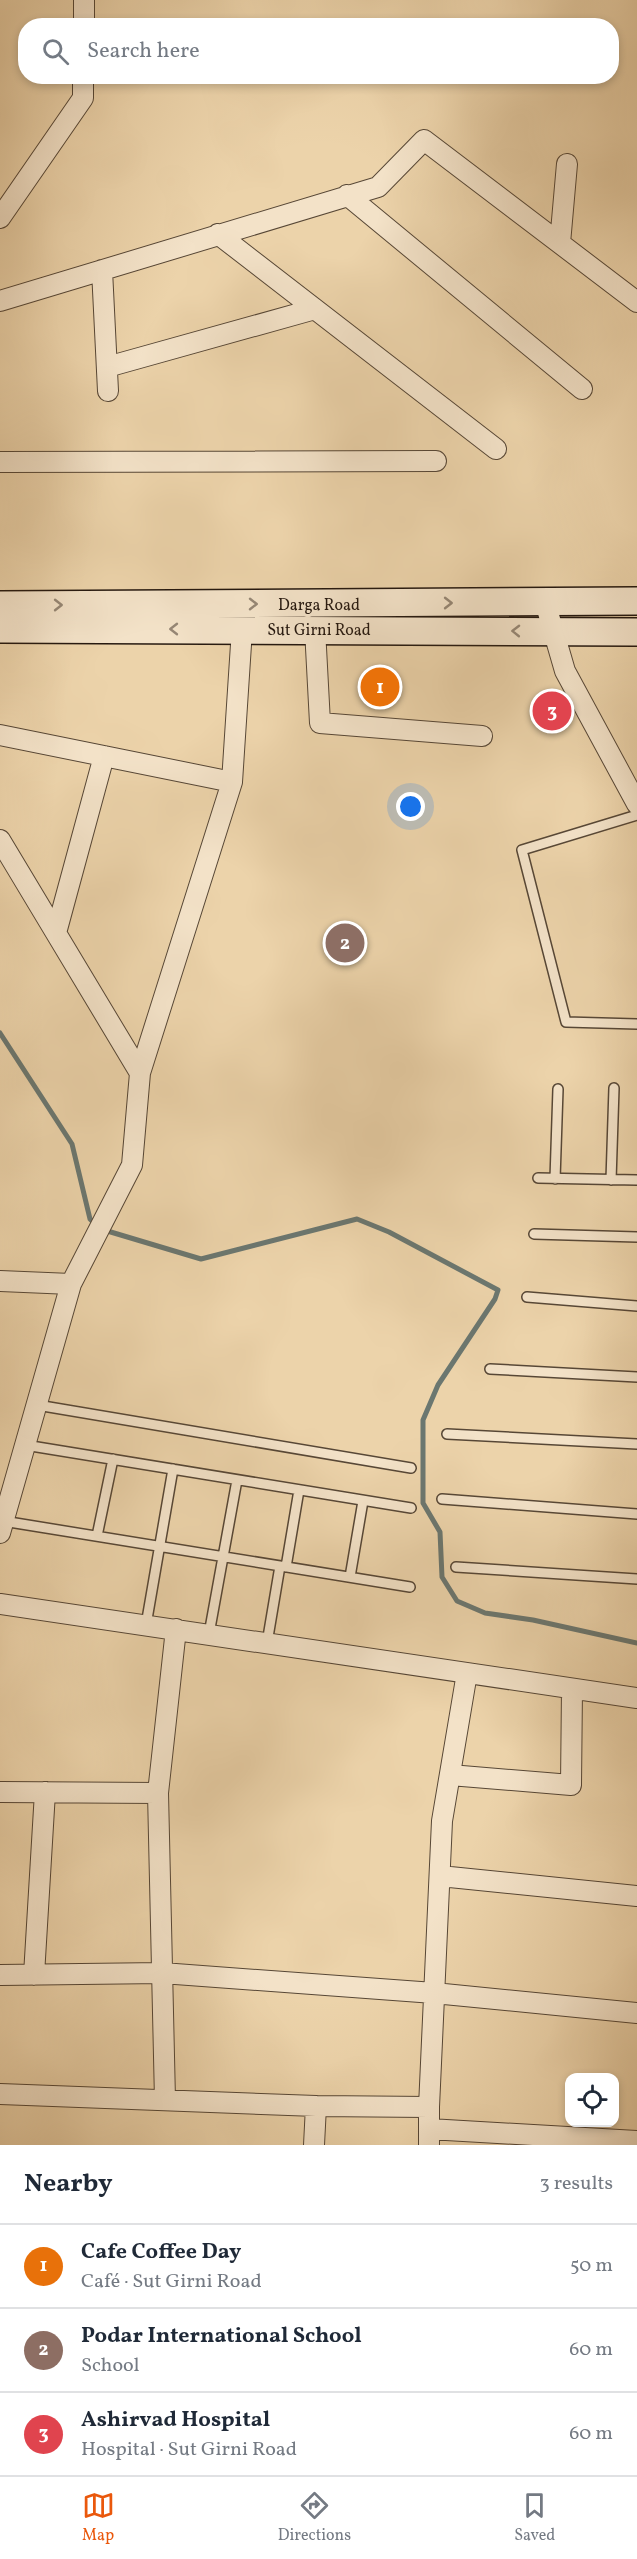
<!DOCTYPE html>
<html lang="en">
<head>
<meta charset="utf-8">
<style>
	:root { --surface:#fff; --page:#f6f6f7; --text:#1f2937; --muted:#747a83; --line:#e0e1e3; --accent:#ea580c }
	body { margin:0; font-family:Vollkorn,serif; background:var(--page); color:var(--text) }
	.controls { position:absolute; right:18px; bottom:18px; display:grid; overflow:hidden; border-radius:12px; box-shadow:0 3px 9px #0003 }
	.controls button { width:54px; height:54px; display:grid; place-items:center; padding:0; border:0; border-bottom:2px solid var(--line); background:var(--surface); color:var(--text); font:30px sans-serif }
	.you { position:absolute; left:411px; top:807px; width:21px; height:21px; margin:-15px; border:4px solid #fff; border-radius:50%; background:#1a73e8; box-shadow:0 0 0 9px #1a73e833 }
	.badge { display:grid; place-items:center; width:39px; height:39px; border-radius:50%; background:var(--accent); color:#fff; font-size:20px; font-weight:700 }
	.pin { position:absolute; translate:-50% -50%; border:3px solid #fff; box-shadow:0 2px 6px #0006 }
	.list { margin:0; padding:0; list-style:none }
	h2 { display:flex; justify-content:space-between; align-items:center; height:78px; margin:0; padding:0 24px; font-size:26px }
	h2 small { font-size:20px; font-weight:400; color:var(--muted) }
	.list li { display:grid; grid-template-columns:39px 1fr auto; gap:18px; align-items:center; box-sizing:border-box; height:84px; padding:0 24px; border-top:2px solid var(--line) }
	.list b { display:block; font-size:22px; white-space:nowrap }
	.list p { margin:0; font-size:20px; white-space:nowrap; color:var(--muted) }
	.list em { font-size:20px; font-style:normal; color:var(--muted) }
	.icon { flex:none; width:33px; height:33px; fill:none; stroke:currentColor; stroke-width:2; stroke-linecap:round; stroke-linejoin:round }
	.map { position:relative; flex:none; width:637px; height:2145px; overflow:hidden }
	.search { position:absolute; background:var(--surface); box-shadow:0 3px 9px #0003; left:18px; right:18px; top:18px; height:66px; display:flex; align-items:center; gap:15px; box-sizing:border-box; padding:0 21px; border-radius:24px; color:var(--muted); font-size:22px }
	.sheet { height:330px; background:var(--surface) }
	nav { display:flex; justify-content:space-around; align-items:center; box-sizing:border-box; height:84px; border-top:2px solid var(--line); background:var(--surface); font-size:16px; color:var(--muted) }
	nav a { display:grid; justify-items:center; gap:3px }
	nav .on { color:var(--accent) }
	.map>svg:first-child { display:block }
	.lines { fill:none; stroke-linecap:round; stroke-linejoin:round }
	.stream { stroke:#6b7770; stroke-width:5 }
	.service-casing { stroke:#574736; stroke-width:12 }
	.minor-casing { stroke:#574736; stroke-width:22 }
	.secondary-casing { stroke:#25180f; stroke-width:30 }
	.service { stroke:#f3e2c8; stroke-width:9 }
	.minor { stroke:#f3e2c8; stroke-width:20 }
	.secondary { stroke:#f3e2c8; stroke-width:27 }
	.oneway { stroke:#968775 }
	.labels { text-anchor:middle; stroke-width:6; stroke-linejoin:round; paint-order:stroke }
	.street-label { font-size:16px; fill:#25180f; stroke:#f3e2c8 }
</style>
</head>
<body>
<div class="map">
<svg width="637" height="2145" viewBox="0 0 637 2145">
	<rect width="100%" height="100%" fill="#ecd3aa"/>
	<filter id="stains"><feTurbulence type="fractalNoise" baseFrequency=".00333" numOctaves="4"/><feColorMatrix values="0 0 0 0 .2 0 0 0 0 .09 0 0 0 0 .02 0 0 0 .5 -.17"/></filter>
	<radialGradient id="worn" r=".72"><stop offset=".6" stop-color="#630" stop-opacity="0"/><stop offset="1" stop-color="#630" stop-opacity=".3"/></radialGradient>
	<g class="lines">
		<path class="stream" d="M0 1033 72 1144 90 1219 97 1226
			M104 1230 201 1259 357 1219 389 1232 498 1290 495 1299 438 1385 423 1420V1503L440 1532 442 1577 457 1601 485 1613 533 1620 637 1643"/>
		<defs>
			<path id="service" d="M637 815 522 850 566 1022 637 1024
				M538 1178 637 1180
				M555 1179 558 1089
				M611 1180 614 1088
				M534 1234 637 1237
				M527 1297 637 1306
				M490 1369 637 1377
				M37 1405 411 1468
				M447 1434 637 1444
				M25 1445 411 1508
				M442 1499 637 1514
				M3 1521 410 1587
				M97 1536 113 1459
				M286 1567 299 1490
				M456 1567 637 1579
				M350 1577 363 1501
				M146 1625 173 1469
				M209 1634 237 1480
				M267 1643 280 1566"/>
			<path id="minor" d="M84 26V0
				M347 195 582 389
				M0 218 83 98V76
				M218 234 496 449
				M560 243 567 164
				M102 270 108 391
				M0 301 378 187 424 140 637 302
				M107 367 315 309
				M0 462 436 461
				M545 602 565 671 637 804
				M315 629 320 723 482 736
				M0 735 232 782
				M0 840 140 1073
				M56 933 104 756
				M0 1281 71 1284
				M0 1533 71 1284 132 1165 140 1073 232 782 242 629
				M0 1604 637 1698
				M450 1775 571 1785 572 1689
				M0 1792 158 1793
				M440 1876 637 1896
				M0 1975 162 1973 434 1993 637 2013
				M34 1975 45 1792
				M0 2094 316 2106 429 2107
				M165 2100 158 1793 176 1629
				M429 2129 637 2141
				M314 2145 316 2106
				M429 2145V2107L442 1821 467 1673"/>
			<path id="secondary" d="M0 605 637 601
				M0 629 637 632"/>
		</defs>
		<use href="#service" class="service-casing"/>
		<use href="#minor" class="minor-casing"/>
		<use href="#secondary" class="secondary-casing"/>
		<use href="#service" class="service"/>
		<use href="#minor" class="minor"/>
		<use href="#secondary" class="secondary"/>
	</g>
	<defs><path id="oneway-chevron" d="M-2-3.5L2.5 0L-2 3.5" fill="none" stroke-width="1.6" stroke-linecap="round" stroke-linejoin="round" transform="scale(1.5)"/></defs>
	<g class="oneway">
		<use href="#oneway-chevron" transform="translate(448 603)"/>
		<use href="#oneway-chevron" transform="translate(253 604)"/>
		<use href="#oneway-chevron" transform="translate(58 605)"/>
		<use href="#oneway-chevron" transform="translate(174 629) rotate(180)"/>
		<use href="#oneway-chevron" transform="translate(516 631) rotate(-179)"/>
	</g>
	<g class="labels">
		<g class="street-label">
			<text x="319" y="610">Darga Road</text>
			<text x="319" y="635">Sut Girni Road</text>
		</g>
	</g>
	<rect width="100%" height="100%" filter="url(#stains)"/>
	<rect width="100%" height="100%" fill="url(#worn)"/>
</svg>
<div class="controls">
<button><svg class="icon" aria-label="locate" viewBox="0 0 24 24"><circle cx="12" cy="12" r="6"/><path d="M12 2v4M12 18v4M2 12h4M18 12h4"/></svg></button>
</div>
<div class="you"></div>
<div class="pin badge" style="left:380px;top:687px;background:#e8710a">1</div>
<div class="pin badge" style="left:345px;top:943px;background:#8d6e63">2</div>
<div class="pin badge" style="left:552px;top:711px;background:#e0444e">3</div>
<div class="search"><svg class="icon" aria-label="search" viewBox="0 0 24 24"><circle cx="10" cy="10" r="6"/><path d="M15 15l6 6"/></svg>Search here</div>
</div>
<section class="sheet">
<h2>Nearby<small>3 results</small></h2>
<ul class="list">
<li><span class="badge" style="background:#e8710a">1</span><div><b>Cafe Coffee Day</b><p>Café · Sut Girni Road</p></div><em>50 m</em></li>
<li><span class="badge" style="background:#8d6e63">2</span><div><b>Podar International School</b><p>School</p></div><em>60 m</em></li>
<li><span class="badge" style="background:#e0444e">3</span><div><b>Ashirvad Hospital</b><p>Hospital · Sut Girni Road</p></div><em>60 m</em></li>
</ul>
</section>
<nav>
<a class="on"><svg class="icon" aria-label="map" viewBox="0 0 24 24"><path d="M3 6l6-2 6 2 6-2v14l-6 2-6-2-6 2zM9 4v14M15 6v14"/></svg>Map</a>
<a><svg class="icon" aria-label="directions" viewBox="0 0 24 24"><path d="M12 3l9 9-9 9-9-9zM9 14v-3h6M13 9l2 2-2 2"/></svg>Directions</a>
<a><svg class="icon" aria-label="saved" viewBox="0 0 24 24"><path d="M7 4h10v16l-5-4-5 4z"/></svg>Saved</a>
</nav>
</body>
</html>
